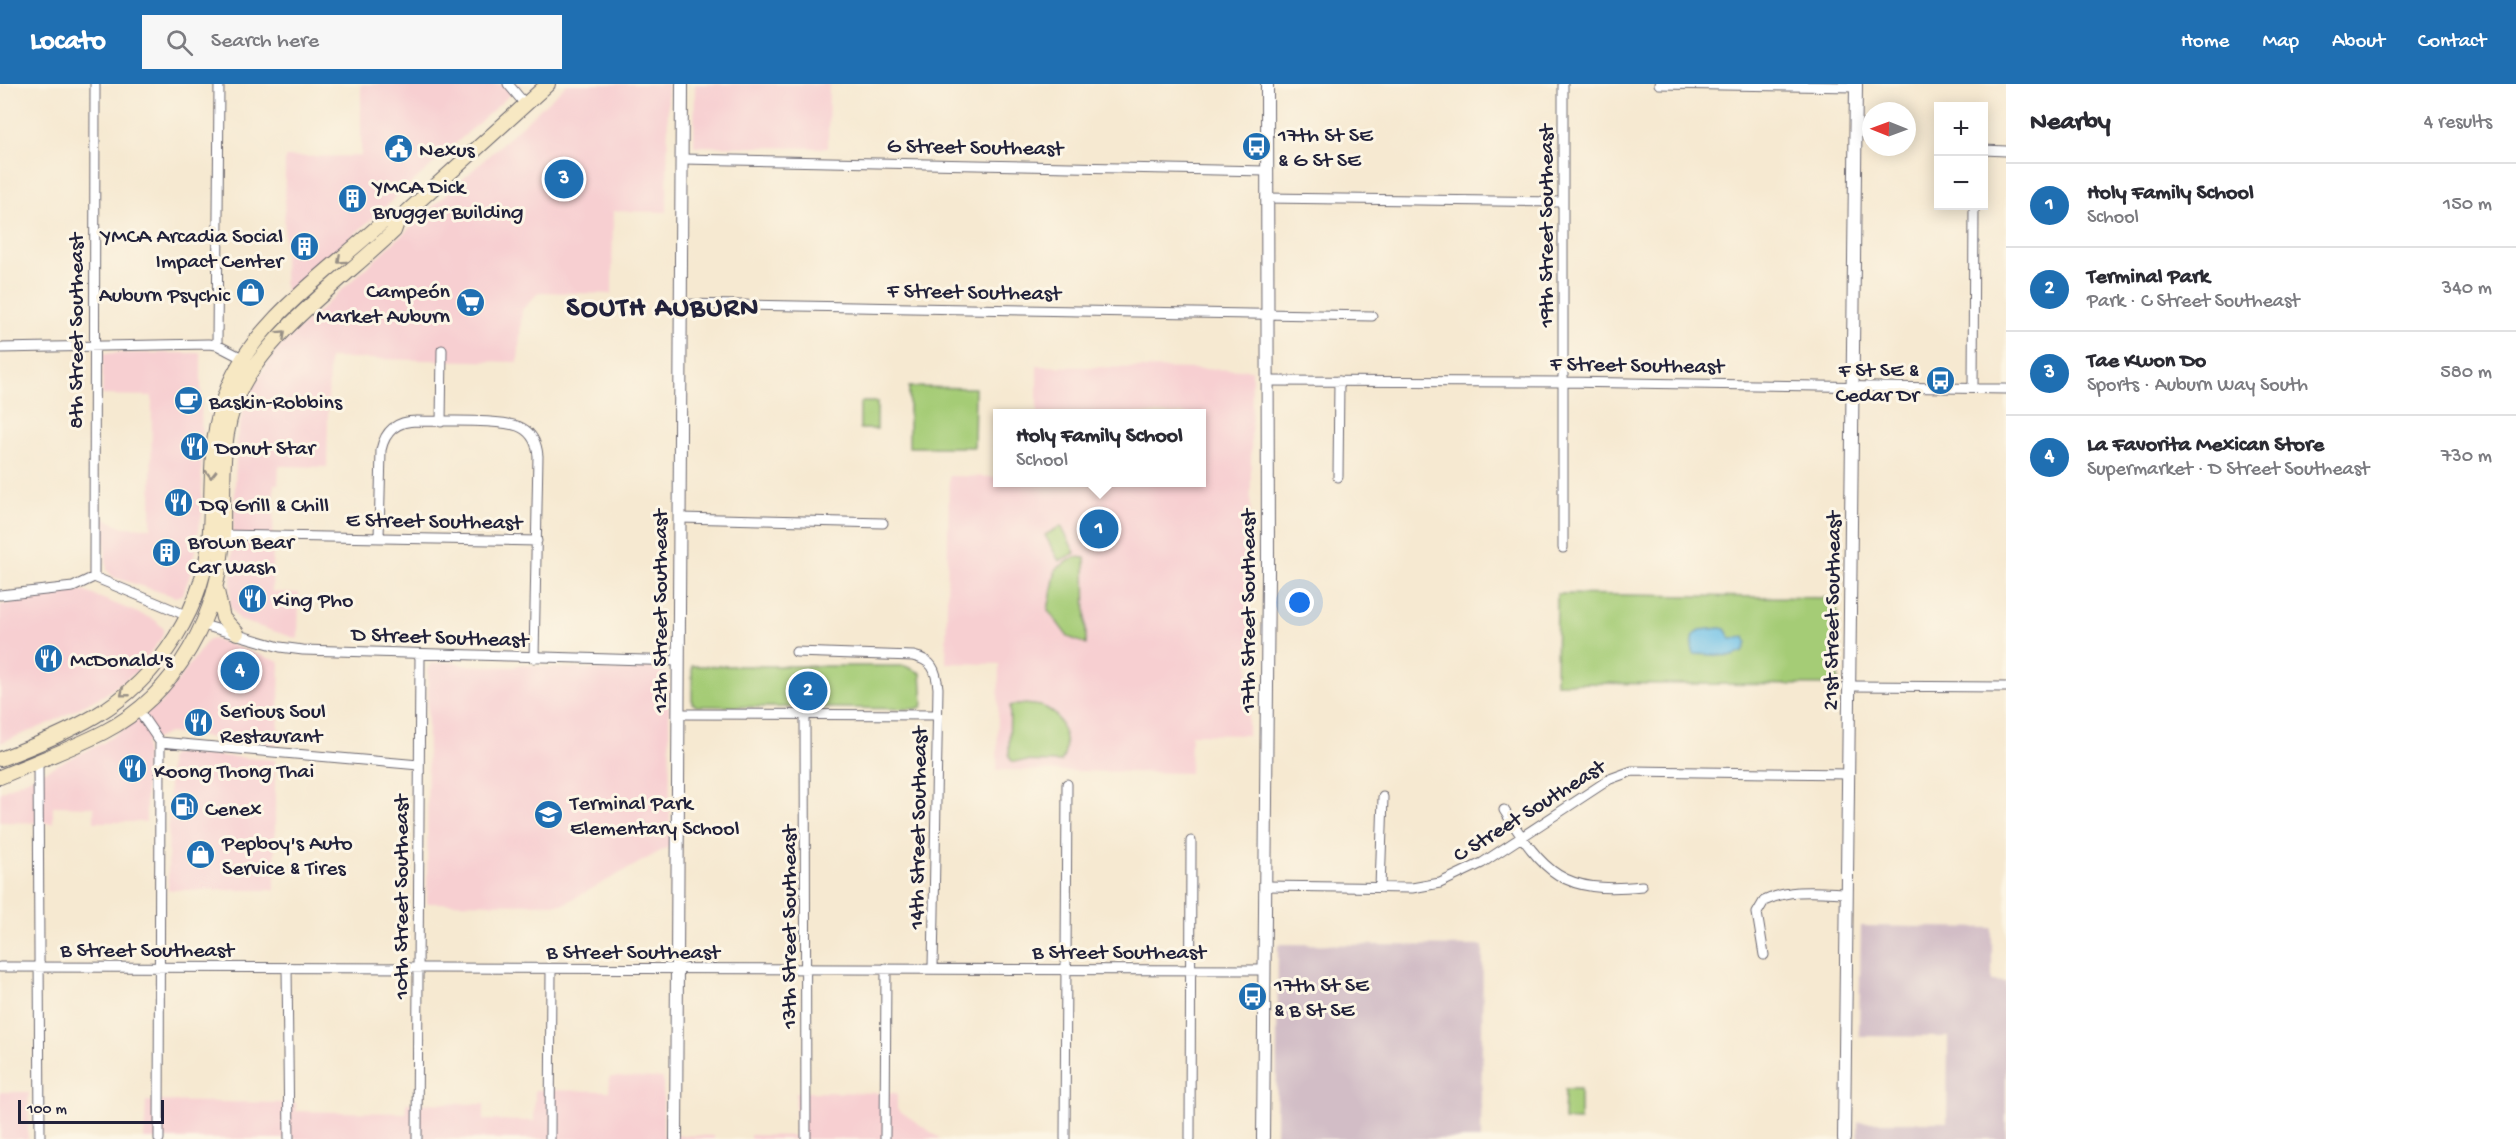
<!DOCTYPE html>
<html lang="en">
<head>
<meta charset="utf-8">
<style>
	:root { --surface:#fff; --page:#f7f7f7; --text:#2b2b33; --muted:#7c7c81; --line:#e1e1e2; --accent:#1f6fb2 }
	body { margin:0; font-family:"Gochi Hand",sans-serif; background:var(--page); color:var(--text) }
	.controls { position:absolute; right:18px; top:18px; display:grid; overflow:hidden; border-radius:0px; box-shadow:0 3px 15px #0003 }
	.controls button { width:54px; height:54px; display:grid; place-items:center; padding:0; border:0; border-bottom:2px solid var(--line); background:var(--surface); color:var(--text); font:30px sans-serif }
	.compass { position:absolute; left:1862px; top:18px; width:54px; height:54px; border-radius:50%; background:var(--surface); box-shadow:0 3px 15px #0003; rotate:271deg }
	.scale { position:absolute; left:18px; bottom:15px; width:146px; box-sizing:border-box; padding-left:6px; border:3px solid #22223b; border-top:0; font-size:16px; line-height:21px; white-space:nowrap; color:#22223b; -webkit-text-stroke:4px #fcf5e5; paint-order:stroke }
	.you { position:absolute; left:1300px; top:519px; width:21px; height:21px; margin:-15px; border:4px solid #fff; border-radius:50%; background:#1a73e8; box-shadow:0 0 0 9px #1a73e833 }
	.badge { display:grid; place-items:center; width:39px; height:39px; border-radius:50%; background:var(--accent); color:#fff; font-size:20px; font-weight:700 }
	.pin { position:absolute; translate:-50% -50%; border:3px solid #fff; box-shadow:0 2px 6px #0006 }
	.popup { position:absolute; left:993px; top:325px; width:213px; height:78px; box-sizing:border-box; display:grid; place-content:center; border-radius:0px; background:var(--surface); filter:drop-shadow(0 2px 4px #0005); font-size:20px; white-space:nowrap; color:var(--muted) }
	.popup b { font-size:22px; color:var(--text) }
	.popup::after { content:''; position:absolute; left:50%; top:100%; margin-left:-12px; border:12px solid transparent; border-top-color:var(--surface) }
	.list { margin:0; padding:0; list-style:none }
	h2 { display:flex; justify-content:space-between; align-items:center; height:78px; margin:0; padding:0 24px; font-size:26px }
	h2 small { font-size:20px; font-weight:400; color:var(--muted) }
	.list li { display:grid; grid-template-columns:39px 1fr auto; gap:18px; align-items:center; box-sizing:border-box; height:84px; padding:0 24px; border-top:2px solid var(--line) }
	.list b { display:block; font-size:22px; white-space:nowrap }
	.list p { margin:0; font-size:20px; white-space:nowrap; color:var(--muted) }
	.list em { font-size:20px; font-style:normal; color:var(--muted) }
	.icon { flex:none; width:33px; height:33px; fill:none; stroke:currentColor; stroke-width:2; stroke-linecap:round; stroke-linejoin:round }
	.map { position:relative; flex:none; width:2006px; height:1055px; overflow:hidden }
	header { display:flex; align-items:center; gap:36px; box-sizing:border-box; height:84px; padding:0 30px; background:var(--accent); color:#fff }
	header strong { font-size:28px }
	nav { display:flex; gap:33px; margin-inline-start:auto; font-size:21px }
	.search { width:420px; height:54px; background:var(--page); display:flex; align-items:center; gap:15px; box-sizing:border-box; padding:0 21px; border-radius:0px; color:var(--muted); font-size:22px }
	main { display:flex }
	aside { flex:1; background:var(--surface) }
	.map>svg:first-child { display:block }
	.built { fill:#f7cfd1 }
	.industrial { fill:#d2bdc6 }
	.green { fill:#a5cc76; stroke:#647758; stroke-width:1.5 }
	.water { fill:#6bc0e8; stroke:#467192; stroke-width:1.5 }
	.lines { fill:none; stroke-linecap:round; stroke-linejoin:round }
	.minor-casing { stroke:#6c6870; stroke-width:11 }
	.tertiary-casing { stroke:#6c6870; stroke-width:14 }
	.secondary-casing { stroke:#6c6870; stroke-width:16 }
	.minor { stroke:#fff; stroke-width:9 }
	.tertiary { stroke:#fff; stroke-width:12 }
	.secondary { stroke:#f7e8c3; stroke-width:14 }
	.oneway { stroke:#978f86 }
	.labels { text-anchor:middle; stroke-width:6; stroke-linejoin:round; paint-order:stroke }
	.poi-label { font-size:22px; fill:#22223b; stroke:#fcf5e5; text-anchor:start }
	.street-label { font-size:22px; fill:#22223b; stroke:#fcf5e5 }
	.district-label { font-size:28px; font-weight:bold; letter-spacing:1.5px; fill:#22223b; stroke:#fcf5e5 }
</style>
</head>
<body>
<header>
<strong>Locato</strong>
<div class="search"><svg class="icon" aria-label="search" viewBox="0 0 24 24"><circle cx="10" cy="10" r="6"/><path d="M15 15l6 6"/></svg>Search here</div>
<nav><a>Home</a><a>Map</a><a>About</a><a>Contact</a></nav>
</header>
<main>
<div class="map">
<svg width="2006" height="1055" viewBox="0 0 2006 1055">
	<rect width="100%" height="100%" fill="#fcf5e5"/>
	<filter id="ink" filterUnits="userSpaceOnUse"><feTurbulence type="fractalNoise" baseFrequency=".0167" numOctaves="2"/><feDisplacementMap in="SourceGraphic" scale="12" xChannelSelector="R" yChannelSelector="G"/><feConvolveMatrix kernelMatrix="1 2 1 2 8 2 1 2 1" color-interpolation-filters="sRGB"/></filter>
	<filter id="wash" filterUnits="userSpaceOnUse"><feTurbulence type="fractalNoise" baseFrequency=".008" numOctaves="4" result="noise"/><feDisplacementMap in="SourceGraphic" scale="24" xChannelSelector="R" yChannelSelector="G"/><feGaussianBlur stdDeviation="1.35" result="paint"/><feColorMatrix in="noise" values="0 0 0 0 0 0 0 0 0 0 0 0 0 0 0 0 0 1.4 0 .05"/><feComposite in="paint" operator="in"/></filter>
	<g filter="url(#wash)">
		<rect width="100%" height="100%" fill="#f6e9d1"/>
		<path class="built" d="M361 0H522L288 210 284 203 285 73 361 72Z
			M567 0H668L667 128 613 127 612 210 539 208 522 226 518 278 329 274 327 383 279 382 278 400H274L272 508 299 509 298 555 239 536 230 522 237 353 245 316 259 293 276 266Z
			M695 0H829L828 64 694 62Z
			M103 269H201L202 429 190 491 183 510 176 513 113 493 107 486 102 433 123 443 151 444 152 312 102 311Z
			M1037 282 1252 286 1248 651 1191 650 1190 689 997 686 999 580 946 579 949 392 997 393V398H1201V330L1037 329Z
			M81 506 155 536 164 545 162 553 135 589 104 611 50 639 0 659V521Z
			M213 555 280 578 278 661 169 649 146 659V738H94V723L53 722V739L0 738V708L103 659 162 618 207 557Z
			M455 578 462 581 513 583 520 580 556 584 634 586 644 583 661 584 666 587 669 601 670 762 564 820 427 819 428 584 432 579Z
			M180 669 275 676V806H168L169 675 173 670Z
			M610 993 663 994V1051L714 1052V1055H144L146 1017 296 1019V1027L339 1028 406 1029V1019L484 1020V1036L534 1037 535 1006 609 1007Z
			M0 1008H29L28 1055H0Z
			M796 1008 897 1009V1025L941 1055H750V1051L795 1052Z"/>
		<path class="industrial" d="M1861 842 1992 844V897L2006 898V1055H1858V1038H1947L1948 953 1859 952Z
			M1278 860 1483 862 1481 1055H1276Z"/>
		<path class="green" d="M909 303 975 304 974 363H909Z
			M863 318H877V345H860V320Z
			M1061 442 1075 469 1059 477 1045 451Z
			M1075 473 1085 474 1086 560 1068 553 1048 526 1056 485Z
			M1557 510 1837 514 1838 601 1556 599Z
			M692 582H905L921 589 923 619 922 623 915 625 697 622 692 619Z
			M1017 620C1027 620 1037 620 1046 624 1063 632 1071 662 1061 678L1012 677 1009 672 1010 622Z
			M1565 1005H1580V1036H1564Z"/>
		<path class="water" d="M1721 544 1725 545 1731 555 1745 553 1747 559 1743 568 1733 572 1694 570 1692 563 1694 551 1700 546Z"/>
	</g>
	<g filter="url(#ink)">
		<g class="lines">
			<defs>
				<path id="minor" d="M508 0 525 20
					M1563 0V464
					M1659 0 1856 3
					M1984 66 2006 67
					M682 75 1266 87
					M1266 114 1562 118
					M681 220 1372 232
					M217 261 219 0
					M0 264 208 260 217 261 242 274
					M1266 297 1563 298 2006 305
					M1973 304 1974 122
					M441 338 442 266
					M1338 393 1339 297
					M680 434 883 439
					M223 451 537 457
					M379 454 381 366C385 347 397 337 417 337 440 338 504 334 522 344 533 350 537 360 538 372L534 574
					M94 493 95 0
					M0 511 73 503 94 493 188 532
					M203 541 280 563 303 566 679 577
					M796 568 913 572C932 576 936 585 938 604L933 884
					M1850 602 2006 603
					M138 626 160 658 419 681
					M679 630 937 631
					M805 631 806 1055
					M38 677 40 1055
					M1504 726C1545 790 1562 810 1642 802
					M1266 802 1412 804 1440 799 1482 779 1610 695 1632 687 1849 690
					M1380 804 1383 713
					M1764 871 1757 829 1764 817C1790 804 1819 808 1847 809
					M0 883 1265 886
					M287 884 289 1055
					M159 1055 160 658
					M417 1055 420 571
					M550 1055 551 886
					M885 1055 886 884
					M1065 1055 1067 700
					M1190 1055 1191 757"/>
				<path id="tertiary" d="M676 1055 682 0
					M1263 1055 1268 488 1267 0
					M1844 1055 1856 0"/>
				<path id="secondary" d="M217 507 223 534 237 549
					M0 675C32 663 66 649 95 632 160 594 206 522 210 446 213 397 208 350 228 303 255 238 324 191 375 145L384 137 398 136
					M0 693C35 678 71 665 104 648 177 610 220 530 223 450 224 404 219 355 238 311 265 250 345 194 394 147L398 136 548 0"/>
			</defs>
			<use href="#minor" class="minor-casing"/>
			<use href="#tertiary" class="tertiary-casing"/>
			<use href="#secondary" class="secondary-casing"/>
			<use href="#minor" class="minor"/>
			<use href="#tertiary" class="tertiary"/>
			<use href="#secondary" class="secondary"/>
		</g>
		<defs><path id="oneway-chevron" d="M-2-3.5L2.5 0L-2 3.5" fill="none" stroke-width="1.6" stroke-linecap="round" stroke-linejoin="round" transform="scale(1.5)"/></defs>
		<g class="oneway">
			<use href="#oneway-chevron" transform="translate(341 176) rotate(138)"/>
			<use href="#oneway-chevron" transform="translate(282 250) rotate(-44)"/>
			<use href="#oneway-chevron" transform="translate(211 390) rotate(91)"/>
			<use href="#oneway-chevron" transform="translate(124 609) rotate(141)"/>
		</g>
	</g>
	<defs>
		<symbol id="bus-disc" viewBox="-11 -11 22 22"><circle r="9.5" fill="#1f6fb2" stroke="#fcf5e5"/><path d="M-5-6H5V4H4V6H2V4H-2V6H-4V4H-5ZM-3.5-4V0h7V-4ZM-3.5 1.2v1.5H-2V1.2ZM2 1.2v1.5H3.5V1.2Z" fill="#fff"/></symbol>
		<symbol id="civic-disc" viewBox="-11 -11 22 22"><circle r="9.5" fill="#1f6fb2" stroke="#fcf5e5"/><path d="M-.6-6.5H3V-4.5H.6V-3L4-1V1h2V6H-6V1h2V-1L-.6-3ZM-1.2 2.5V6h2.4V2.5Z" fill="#fff"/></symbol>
		<symbol id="building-disc" viewBox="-11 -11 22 22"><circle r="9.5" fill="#1f6fb2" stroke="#fcf5e5"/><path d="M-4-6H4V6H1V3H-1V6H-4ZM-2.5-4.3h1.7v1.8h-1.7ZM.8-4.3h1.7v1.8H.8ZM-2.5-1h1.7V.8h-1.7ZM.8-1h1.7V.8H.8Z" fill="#fff"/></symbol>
		<symbol id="shop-disc" viewBox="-11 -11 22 22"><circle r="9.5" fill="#1f6fb2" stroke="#fcf5e5"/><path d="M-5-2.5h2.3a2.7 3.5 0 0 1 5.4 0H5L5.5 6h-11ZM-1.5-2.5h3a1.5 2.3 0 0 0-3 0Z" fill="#fff"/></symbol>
		<symbol id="supermarket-disc" viewBox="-11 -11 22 22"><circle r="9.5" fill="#1f6fb2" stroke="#fcf5e5"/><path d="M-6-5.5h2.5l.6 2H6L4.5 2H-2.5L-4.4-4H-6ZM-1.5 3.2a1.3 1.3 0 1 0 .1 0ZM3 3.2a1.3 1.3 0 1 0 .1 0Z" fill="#fff"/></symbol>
		<symbol id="cafe-disc" viewBox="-11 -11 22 22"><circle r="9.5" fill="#1f6fb2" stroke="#fcf5e5"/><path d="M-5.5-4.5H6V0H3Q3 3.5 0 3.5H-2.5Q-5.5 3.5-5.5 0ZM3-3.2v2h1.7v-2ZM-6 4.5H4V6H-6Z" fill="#fff"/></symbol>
		<symbol id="restaurant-disc" viewBox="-11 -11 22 22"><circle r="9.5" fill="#1f6fb2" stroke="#fcf5e5"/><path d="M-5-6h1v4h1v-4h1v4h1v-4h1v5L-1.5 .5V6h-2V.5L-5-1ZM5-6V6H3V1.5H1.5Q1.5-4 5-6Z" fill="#fff"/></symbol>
		<symbol id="fuel-disc" viewBox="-11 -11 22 22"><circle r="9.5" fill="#1f6fb2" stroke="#fcf5e5"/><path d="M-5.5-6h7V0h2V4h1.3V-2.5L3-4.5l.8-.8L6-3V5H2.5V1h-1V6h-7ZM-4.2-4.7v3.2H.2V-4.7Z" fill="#fff"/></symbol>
		<symbol id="school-disc" viewBox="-11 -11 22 22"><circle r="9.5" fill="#1f6fb2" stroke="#fcf5e5"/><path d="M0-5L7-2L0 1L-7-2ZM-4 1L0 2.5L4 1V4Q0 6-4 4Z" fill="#fff"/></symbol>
	</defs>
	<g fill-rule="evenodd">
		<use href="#bus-disc" x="1240" y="46" width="33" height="33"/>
		<use href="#civic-disc" x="382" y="48" width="33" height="33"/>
		<use href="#building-disc" x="336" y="98" width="33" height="33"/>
		<use href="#building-disc" x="288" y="146" width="33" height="33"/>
		<use href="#shop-disc" x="234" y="192" width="33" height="33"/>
		<use href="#supermarket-disc" x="454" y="202" width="33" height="33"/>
		<use href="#bus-disc" x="1924" y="280" width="33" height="33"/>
		<use href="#cafe-disc" x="172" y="300" width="33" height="33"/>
		<use href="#restaurant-disc" x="178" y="346" width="33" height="33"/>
		<use href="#restaurant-disc" x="162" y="402" width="33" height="33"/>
		<use href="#building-disc" x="150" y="452" width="33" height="33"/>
		<use href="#restaurant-disc" x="236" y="498" width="33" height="33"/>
		<use href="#restaurant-disc" x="32" y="558" width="33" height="33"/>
		<use href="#restaurant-disc" x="182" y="622" width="33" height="33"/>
		<use href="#restaurant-disc" x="116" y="668" width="33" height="33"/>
		<use href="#fuel-disc" x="168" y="706" width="33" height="33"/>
		<use href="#school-disc" x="532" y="714" width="33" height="33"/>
		<use href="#shop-disc" x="184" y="754" width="33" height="33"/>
		<use href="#bus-disc" x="1236" y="896" width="33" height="33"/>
	</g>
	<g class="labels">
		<g class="poi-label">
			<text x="1278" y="57">17th St SE<tspan x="1278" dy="25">&amp; G St SE</tspan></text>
			<text x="419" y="72">Nexus</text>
			<text x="373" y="109">YMCA Dick<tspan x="373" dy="25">Brugger Building</tspan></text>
			<text x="283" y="158" text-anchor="end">YMCA Arcadia Social<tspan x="283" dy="25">Impact Center</tspan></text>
			<text x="450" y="213" text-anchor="end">Campeón<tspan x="450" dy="25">Market Auburn</tspan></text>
			<text x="230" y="217" text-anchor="end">Auburn Psychic</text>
			<text x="1919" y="292" text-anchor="end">F St SE &amp;<tspan x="1919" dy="25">Cedar Dr</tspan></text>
			<text x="209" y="324">Baskin-Robbins</text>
			<text x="215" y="370">Donut Star</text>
			<text x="200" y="427">DQ Grill &amp; Chill</text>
			<text x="188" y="464">Brown Bear<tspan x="188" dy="25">Car Wash</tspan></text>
			<text x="273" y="522">King Pho</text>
			<text x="70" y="582">McDonald's</text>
			<text x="220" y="633">Serious Soul<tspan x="220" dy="25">Restaurant</tspan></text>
			<text x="154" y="693">Koong Thong Thai</text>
			<text x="570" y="725">Terminal Park<tspan x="570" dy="25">Elementary School</tspan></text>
			<text x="205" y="731">Cenex</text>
			<text x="222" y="765">Pepboy's Auto<tspan x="222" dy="25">Service &amp; Tires</tspan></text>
			<text x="1274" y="907">17th St SE<tspan x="1274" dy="25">&amp; B St SE</tspan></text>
		</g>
		<g class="street-label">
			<text transform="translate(975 61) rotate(1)" y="8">G Street Southeast</text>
			<text transform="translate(1544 142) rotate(-90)" y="8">19th Street Southeast</text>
			<text transform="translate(974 206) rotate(1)" y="8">F Street Southeast</text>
			<text transform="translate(74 247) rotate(-90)" y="8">8th Street Southeast</text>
			<text transform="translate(1637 279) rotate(1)" y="8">F Street Southeast</text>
			<text transform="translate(434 435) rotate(1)" y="8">E Street Southeast</text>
			<text transform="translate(658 527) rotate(-90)" y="8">12th Street Southeast</text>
			<text transform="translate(1246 527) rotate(-90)" y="8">17th Street Southeast</text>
			<text transform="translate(1830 527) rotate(-89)" y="8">21st Street Southeast</text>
			<text transform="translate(440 551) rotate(2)" y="8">D Street Southeast</text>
			<text transform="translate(1528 725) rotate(-32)" y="8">C Street Southeast</text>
			<text transform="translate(916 744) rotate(-89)" y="8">14th Street Southeast</text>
			<text transform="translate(399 813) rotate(-90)" y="8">10th Street Southeast</text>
			<text transform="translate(787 843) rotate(-90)" y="8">13th Street Southeast</text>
			<text x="147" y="872">B Street Southeast</text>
			<text x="633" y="874">B Street Southeast</text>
			<text x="1119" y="874">B Street Southeast</text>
		</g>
		<g class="district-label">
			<text x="663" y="231">SOUTH AUBURN</text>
		</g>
	</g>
</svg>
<div class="controls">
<button>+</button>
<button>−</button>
</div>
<svg class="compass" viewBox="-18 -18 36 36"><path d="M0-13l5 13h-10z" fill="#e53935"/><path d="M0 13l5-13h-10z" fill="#7c7c81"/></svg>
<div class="scale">100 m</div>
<div class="you"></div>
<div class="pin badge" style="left:1099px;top:445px">1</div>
<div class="popup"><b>Holy Family School</b>School</div>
<div class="pin badge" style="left:808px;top:607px">2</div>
<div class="pin badge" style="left:564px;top:95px">3</div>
<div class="pin badge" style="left:240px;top:587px">4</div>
</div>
<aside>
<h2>Nearby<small>4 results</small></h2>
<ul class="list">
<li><span class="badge">1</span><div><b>Holy Family School</b><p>School</p></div><em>150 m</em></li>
<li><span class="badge">2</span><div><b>Terminal Park</b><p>Park · C Street Southeast</p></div><em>340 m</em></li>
<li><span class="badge">3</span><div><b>Tae Kwon Do</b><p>Sports · Auburn Way South</p></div><em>580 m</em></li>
<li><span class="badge">4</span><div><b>La Favorita Mexican Store</b><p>Supermarket · D Street Southeast</p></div><em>730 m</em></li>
</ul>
</aside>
</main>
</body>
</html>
